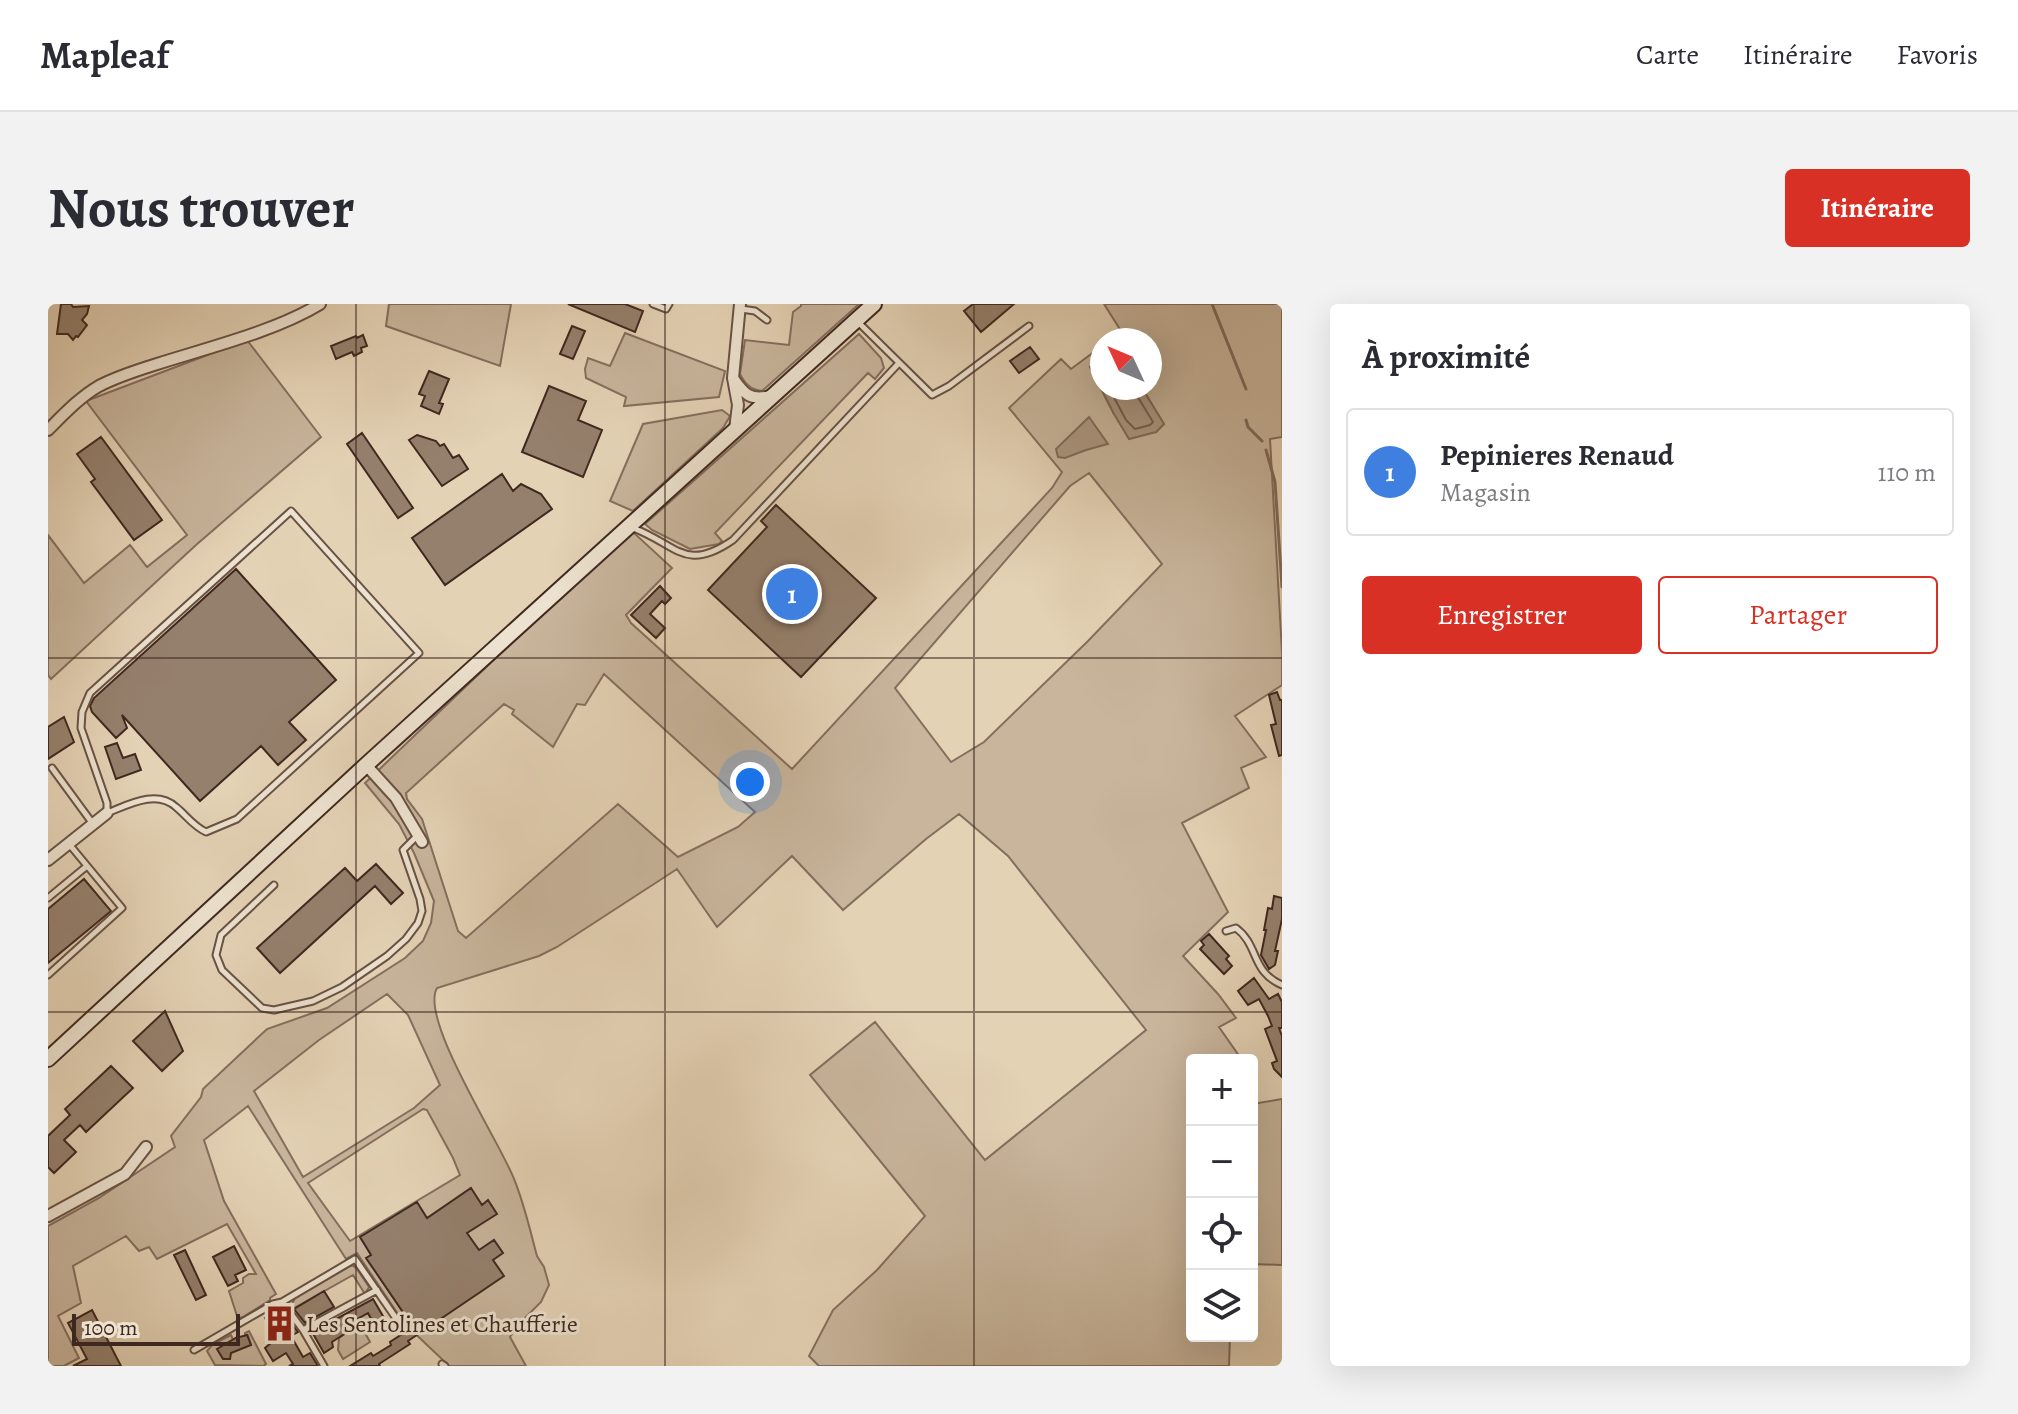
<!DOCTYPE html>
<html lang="fr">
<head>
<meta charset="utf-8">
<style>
	:root { --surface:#fff; --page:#f2f2f3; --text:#2b2b33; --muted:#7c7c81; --line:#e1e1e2; --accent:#d93025 }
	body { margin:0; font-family:Alegreya,serif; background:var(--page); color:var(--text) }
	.controls { position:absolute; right:24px; bottom:24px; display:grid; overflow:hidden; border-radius:8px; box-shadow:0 8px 32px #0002 }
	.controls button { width:72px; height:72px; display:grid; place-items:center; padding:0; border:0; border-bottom:2px solid var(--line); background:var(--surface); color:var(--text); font:40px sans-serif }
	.compass { position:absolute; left:1042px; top:24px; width:72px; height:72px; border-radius:50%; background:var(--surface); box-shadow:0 8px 32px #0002; rotate:314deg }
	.scale { position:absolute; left:24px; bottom:20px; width:168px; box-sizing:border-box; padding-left:8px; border:4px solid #3f2820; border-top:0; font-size:22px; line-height:28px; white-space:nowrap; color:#3f2820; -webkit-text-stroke:6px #ede2cf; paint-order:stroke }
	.you { position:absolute; left:702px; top:478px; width:28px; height:28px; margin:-20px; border:6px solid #fff; border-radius:50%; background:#1a73e8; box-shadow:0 0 0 12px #1a73e833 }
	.badge { display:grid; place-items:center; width:52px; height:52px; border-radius:50%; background:var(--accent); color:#fff; font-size:26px; font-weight:700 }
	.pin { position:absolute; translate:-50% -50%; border:4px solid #fff; box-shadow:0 2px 8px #0006 }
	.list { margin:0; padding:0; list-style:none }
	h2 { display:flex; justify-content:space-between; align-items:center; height:104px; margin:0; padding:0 32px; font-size:34px }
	h2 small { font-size:26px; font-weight:400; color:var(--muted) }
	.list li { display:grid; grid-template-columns:52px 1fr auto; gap:24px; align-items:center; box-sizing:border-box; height:128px; margin:0 16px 16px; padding:0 16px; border:2px solid var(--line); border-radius:8px }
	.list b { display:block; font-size:30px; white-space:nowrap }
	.list p { margin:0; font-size:26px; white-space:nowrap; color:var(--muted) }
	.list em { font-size:26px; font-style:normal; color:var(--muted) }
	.actions { display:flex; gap:16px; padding:24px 32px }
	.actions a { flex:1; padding:18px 0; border:2px solid var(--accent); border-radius:8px; text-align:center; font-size:28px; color:var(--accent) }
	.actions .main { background:var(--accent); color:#fff }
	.icon { flex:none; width:44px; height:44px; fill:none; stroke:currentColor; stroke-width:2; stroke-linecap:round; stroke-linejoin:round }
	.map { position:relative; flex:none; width:1234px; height:1062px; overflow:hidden; border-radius:8px }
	header { display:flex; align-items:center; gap:48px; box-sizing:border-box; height:112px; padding:0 40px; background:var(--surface); border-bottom:2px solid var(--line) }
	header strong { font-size:38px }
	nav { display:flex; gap:44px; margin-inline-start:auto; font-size:28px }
	.intro { display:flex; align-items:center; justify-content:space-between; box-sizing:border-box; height:192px; padding:0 48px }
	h1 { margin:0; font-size:56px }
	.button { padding:20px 36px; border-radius:8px; background:var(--accent); color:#fff; font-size:28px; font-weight:700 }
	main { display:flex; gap:48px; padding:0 48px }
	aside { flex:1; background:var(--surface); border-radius:8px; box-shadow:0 8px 32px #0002 }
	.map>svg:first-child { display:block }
	.green { fill:#c8b59c; stroke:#846e5e; stroke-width:2; fill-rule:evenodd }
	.water { fill:#ac9882; stroke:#806b5b; stroke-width:2 }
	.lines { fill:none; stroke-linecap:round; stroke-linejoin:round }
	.shore { stroke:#766051; stroke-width:2 }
	.stream { stroke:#806b5b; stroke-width:3 }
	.building { fill:#95806d; stroke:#3f2820; stroke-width:2 }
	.service-casing { stroke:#685245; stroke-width:9 }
	.minor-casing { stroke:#685245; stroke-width:14 }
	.secondary-casing { stroke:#3f2820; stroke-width:18 }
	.service { stroke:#ede2cf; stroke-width:5 }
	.minor { stroke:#ede2cf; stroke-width:10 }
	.secondary { stroke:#ede2cf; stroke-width:14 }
	.grid { fill:none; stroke:#3f2820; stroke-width:2; stroke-opacity:0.55 }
	.labels { text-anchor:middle; stroke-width:6; stroke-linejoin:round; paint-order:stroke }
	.poi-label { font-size:24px; fill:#3f2820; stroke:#ede2cf; text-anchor:start }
</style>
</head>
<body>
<header>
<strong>Mapleaf</strong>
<nav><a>Carte</a><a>Itinéraire</a><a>Favoris</a></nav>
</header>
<div class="intro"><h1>Nous trouver</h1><a class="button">Itinéraire</a></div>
<main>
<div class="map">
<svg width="1234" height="1062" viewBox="0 0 1234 1062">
	<rect width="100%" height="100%" fill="#e4d2b5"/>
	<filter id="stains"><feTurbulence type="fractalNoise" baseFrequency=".0025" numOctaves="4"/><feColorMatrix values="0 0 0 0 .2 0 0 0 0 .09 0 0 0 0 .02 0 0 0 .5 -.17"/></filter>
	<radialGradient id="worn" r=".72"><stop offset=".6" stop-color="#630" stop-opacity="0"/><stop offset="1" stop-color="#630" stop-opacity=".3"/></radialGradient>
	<path class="green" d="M341 0H463L452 62 338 22Z
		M753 0H811L714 87C703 86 697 80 692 70L697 36 741 41 745 8 753 2Z
		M1056 0H1234V133L1222 135 1234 348V381L1187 412 1218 453 1193 464 1201 484 1134 519 1180 608 1135 652 1170 690 1188 714 1171 723 1194 756H1144V1032H1182L1181 1062H771L761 1052 785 1006 829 966 877 912 762 771 827 718 937 856 1098 726 960 552 911 510 878 535 795 606 744 552 669 623 629 565 509 643 491 652 389 684C371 715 452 838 466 875 476 899 482 926 489 952L496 963 501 981 493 998 471 1020 462 1033 478 1062H394L397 1058 356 1019 309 949 298 955 200 802 156 836 176 897 228 990 222 994V996L195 1013 191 1014 189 1012 181 987 195 979V974L201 970H208L179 920 109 955 101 943 91 947 78 932 25 962 33 999 10 1012 31 1054 16 1062H0V922L51 894 127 843 123 832 153 793 155 785 219 725 279 704 357 654 375 637 383 619 386 597 366 549 351 520 317 479 457 345 585 228 624 264 578 311 583 319 744 465 1004 184 1014 168 961 104 1013 55 1023 65 1054 42V51L1042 63 1066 110 1108 128 1116 120 1094 84H1102V36H1061L1073 27ZM1041 169 1114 260 1040 337 936 438 903 458 847 384 1022 182ZM556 370 707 508 690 523 630 553 570 500 418 634 410 627 374 515 359 495 358 489 456 400 466 406 464 410 505 443 529 400 537 401ZM339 690 360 711 392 781 366 804 255 873 206 787 271 736ZM375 805 379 806 405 854 412 871 302 937 260 879Z
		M577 29 677 67 671 93 576 102 578 93 538 74 537 65 540 54 562 62Z
		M811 30 833 54 836 64 827 75 820 69 667 229 674 237 671 240 642 245 604 226 597 220Z
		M199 36 273 133 148 241 3 375 0 371V231L36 279 82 241 99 263 139 231 38 97Z
		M674 106 682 112 675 124 585 207 562 197 595 120Z
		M1234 795V961L1204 960V800Z
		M304 961 309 965 321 983 317 990 305 971 246 1004 244 1000 247 994Z
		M320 1009 327 1022 317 1029 322 1038 295 1055 290 1046 291 1034 298 1029 295 1023Z
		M201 1027 218 1060 215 1062 167 1061 159 1047 165 1040 183 1031 190 1046 203 1041 200 1031H197V1029Z"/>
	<path class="water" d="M1054 51V84H1094L1116 120 1108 128 1081 135 1066 110 1042 63Z
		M1041 113 1060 140 1038 146 1017 154 1010 153 1008 145Z"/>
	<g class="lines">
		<path class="shore" d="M1061 84 1078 116 1087 125 1102 121 1105 118 1088 90V84"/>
		<path class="stream" d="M1164 0 1198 85
			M1198 116 1200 123 1214 137
			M1218 146 1227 178 1234 283"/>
	</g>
	<path class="building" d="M13 0H23L25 3 41 2 39 10 34 16 39 21 30 33 28 32 25 36 20 30H9Z
		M520 0H577L595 7 587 28Z
		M925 0H966L933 28 916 7Z
		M524 22 537 27 525 55 512 50Z
		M315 31 319 42 313 44 314 48 306 52 304 48 288 55 283 42 308 32 309 34Z
		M982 43 991 55 971 69 962 57Z
		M381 67 401 75 391 99 395 100 391 110 373 102 377 92 371 90Z
		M501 82 538 97 530 116 554 126 535 173 474 148Z
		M314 129 365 204 350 214 299 140Z
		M369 131 388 137 392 142 396 140 405 154 411 151 420 165 394 182 361 136Z
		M53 133 114 216 86 236 43 178 47 175 29 150Z
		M454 170 465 187 473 180 493 190 504 205 397 281 364 234Z
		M728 201 828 294 753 373 660 286 719 223 713 217Z
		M188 265 288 376 241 418 258 436 230 461 213 442 152 497 74 411 79 424 68 434 44 408 42 402 46 394Z
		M612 282 623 294 617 300 614 297 602 310 617 324 608 334 583 311Z
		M1229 388 1232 396H1234V451L1231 452 1223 421 1228 420 1221 391Z
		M16 413 26 438 0 455V423Z
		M69 439 75 454 87 450 93 466 68 475 57 443Z
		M328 560 355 589 343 600 327 582 232 669 209 644 297 564 309 577Z
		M36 575 63 607 0 659V605Z
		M1226 592 1234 594V615L1227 647H1230L1227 661 1221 665 1213 651 1218 626H1216L1220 604 1224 605Z
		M1161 630 1181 652 1178 655 1184 662 1176 670 1152 645 1156 641 1153 637Z
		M1206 674 1221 695 1230 690 1234 698V724H1231L1234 732V773L1226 765 1224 759 1229 757 1217 725 1224 722 1220 712 1211 695 1200 701 1190 687Z
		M117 707 135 747 114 767 85 737Z
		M63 762 85 784 38 828 32 821 16 836 28 848 6 869 0 863V832L22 811 17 805Z
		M423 884 434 901 440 896 449 910 419 929 431 946 446 936 455 949 445 956 456 972 360 1037 362 1040 331 1060 332 1062H302L323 1049 325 1052 343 1041 342 1038 365 1023 318 954 323 951 312 933 369 898 379 914Z
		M186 942 198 966 187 971 190 977 180 982 165 953Z
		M137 946 158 991 148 996 126 951Z
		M276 987 286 1003 257 1019 246 1005Z
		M325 995 339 1019 329 1025 320 1009 295 1023 298 1029 284 1038 285 1043 276 1049 264 1028Z
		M232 1004 250 1028 243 1032 255 1053 262 1049 270 1062H241L245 1060 238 1049 225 1057 217 1044 229 1034 217 1014 223 1010 222 1008Z
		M44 1006 73 1062H25L39 1055 20 1019Z
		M199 1031 203 1041 183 1049 182 1055H175L169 1045 191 1032 192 1033Z"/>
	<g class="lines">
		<defs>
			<path id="service" d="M605 0 618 5 621 0
				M693 5 707 7 719 16
				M810 18 884 91 901 82 981 22
				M243 207 371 349 189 515 158 528C145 522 139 512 128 503 108 485 80 501 59 509V499L33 424 34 408 42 389Z
				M585 224C630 241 637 269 685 236L851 59
				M4 464 45 520
				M226 581 173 631 168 651 174 666 214 704 226 706 265 697 294 683 339 652 358 635 370 619 374 607 372 595 355 546 369 532
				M0 594 39 562
				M1178 627 1188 624C1211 641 1203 668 1234 681
				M0 671 74 604 21 540
				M234 998 307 955 354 1023
				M255 1026 276 1062
				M146 1046 225 1000 234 998 255 1026 329 986
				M394 1060 397 1062"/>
			<path id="minor" d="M685 74 692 0
				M687 125 690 101 685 74C696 90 702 97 722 92
				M0 126C16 110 32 93 51 82 70 72 90 66 109 60 159 44 228 27 272 0
				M318 461 348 494 374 538
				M0 556 59 509
				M0 912 77 870 98 843"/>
			<path id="secondary" d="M0 755 318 461 826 0"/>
		</defs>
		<use href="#service" class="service-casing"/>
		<use href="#minor" class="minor-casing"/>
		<use href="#secondary" class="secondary-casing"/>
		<use href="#service" class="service"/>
		<use href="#minor" class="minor"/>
		<use href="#secondary" class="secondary"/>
	</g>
	<path class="grid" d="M308 0V1062M617 0V1062M926 0V1062M0 354H1234M0 708H1234"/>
	<defs>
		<symbol id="building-bare" viewBox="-9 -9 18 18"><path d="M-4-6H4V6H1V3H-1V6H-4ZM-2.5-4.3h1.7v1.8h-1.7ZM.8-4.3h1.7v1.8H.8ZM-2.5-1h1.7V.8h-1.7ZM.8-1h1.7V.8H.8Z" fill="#8f2418" stroke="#ede2cf" stroke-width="2.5" paint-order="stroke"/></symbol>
	</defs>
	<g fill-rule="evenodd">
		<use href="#building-bare" x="206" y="994" width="51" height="51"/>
	</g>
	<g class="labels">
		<g class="poi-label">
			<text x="258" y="1028">Les Sentolines et Chaufferie</text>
		</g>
	</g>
	<rect width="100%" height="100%" filter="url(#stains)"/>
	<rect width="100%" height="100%" fill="url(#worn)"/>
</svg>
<div class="controls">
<button>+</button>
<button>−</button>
<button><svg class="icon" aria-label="locate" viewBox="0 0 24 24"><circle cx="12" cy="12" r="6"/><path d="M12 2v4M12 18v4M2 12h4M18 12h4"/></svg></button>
<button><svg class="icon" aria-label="layers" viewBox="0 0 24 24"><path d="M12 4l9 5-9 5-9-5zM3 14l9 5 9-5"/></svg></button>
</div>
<svg class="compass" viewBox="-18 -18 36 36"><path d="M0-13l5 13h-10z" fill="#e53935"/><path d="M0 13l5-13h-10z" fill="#7c7c81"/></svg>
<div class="scale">100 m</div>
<div class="you"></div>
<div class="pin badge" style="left:744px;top:290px;background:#3f7fe0">1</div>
</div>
<aside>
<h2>À proximité<small></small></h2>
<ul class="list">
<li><span class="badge" style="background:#3f7fe0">1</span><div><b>Pepinieres Renaud</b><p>Magasin</p></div><em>110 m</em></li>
</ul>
<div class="actions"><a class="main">Enregistrer</a><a>Partager</a></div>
</aside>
</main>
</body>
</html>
